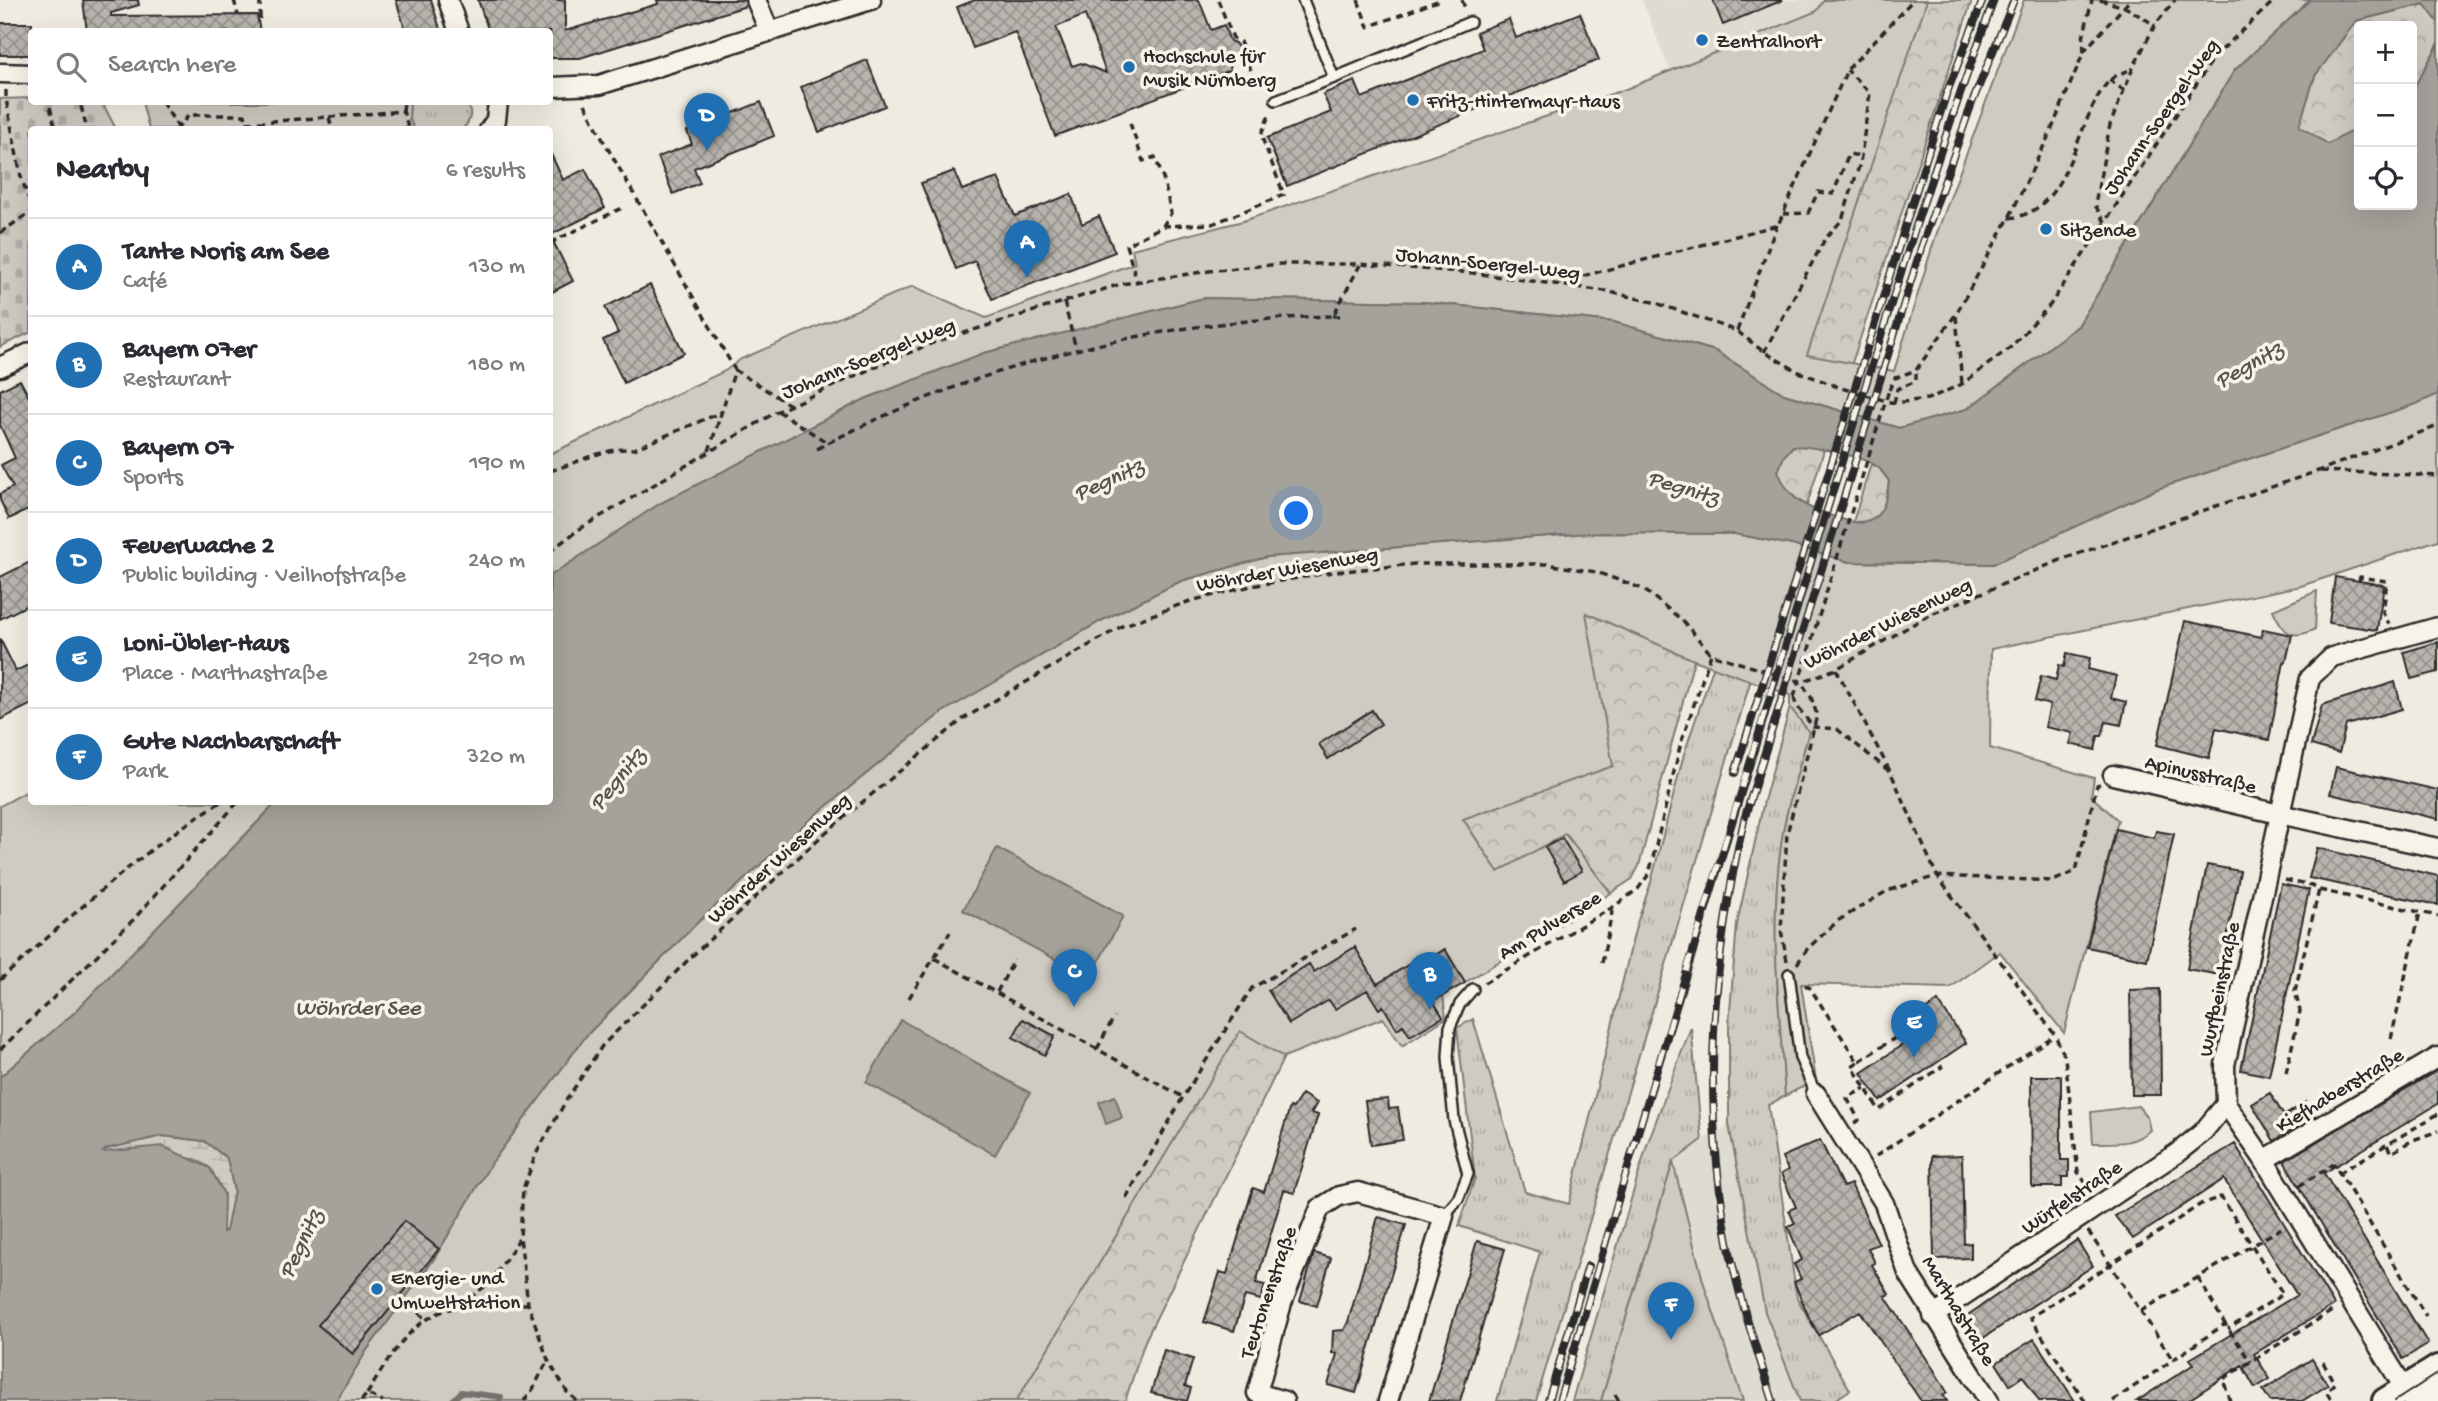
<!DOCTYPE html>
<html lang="en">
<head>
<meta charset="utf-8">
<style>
	:root { --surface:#fff; --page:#f7f7f7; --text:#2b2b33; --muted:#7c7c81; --line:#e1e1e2; --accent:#1f6fb2 }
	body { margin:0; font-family:"Gochi Hand",sans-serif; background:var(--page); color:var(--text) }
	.controls { position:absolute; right:21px; top:21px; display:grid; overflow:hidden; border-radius:7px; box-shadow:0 7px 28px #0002 }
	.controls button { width:63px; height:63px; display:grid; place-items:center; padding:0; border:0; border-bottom:2px solid var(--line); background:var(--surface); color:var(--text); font:35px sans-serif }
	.you { position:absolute; left:1297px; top:514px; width:24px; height:24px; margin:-18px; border:5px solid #fff; border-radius:50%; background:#1a73e8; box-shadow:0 0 0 10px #1a73e833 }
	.badge { display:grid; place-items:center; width:46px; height:46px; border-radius:50%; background:var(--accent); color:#fff; font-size:23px; font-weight:700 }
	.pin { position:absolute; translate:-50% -58px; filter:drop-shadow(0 2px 4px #0008) }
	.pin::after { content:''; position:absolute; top:37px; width:24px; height:21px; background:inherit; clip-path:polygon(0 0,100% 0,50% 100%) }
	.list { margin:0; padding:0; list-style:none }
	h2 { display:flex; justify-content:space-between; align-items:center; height:91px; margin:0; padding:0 28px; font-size:30px }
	h2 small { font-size:23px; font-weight:400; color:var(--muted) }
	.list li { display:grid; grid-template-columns:46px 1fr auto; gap:21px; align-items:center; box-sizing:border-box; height:98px; padding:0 28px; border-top:2px solid var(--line) }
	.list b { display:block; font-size:26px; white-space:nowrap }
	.list p { margin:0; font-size:23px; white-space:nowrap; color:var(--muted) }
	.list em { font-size:23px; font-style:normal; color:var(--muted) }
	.icon { flex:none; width:38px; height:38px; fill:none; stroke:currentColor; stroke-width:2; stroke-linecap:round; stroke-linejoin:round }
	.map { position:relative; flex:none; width:2438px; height:1401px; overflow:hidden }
	.search { position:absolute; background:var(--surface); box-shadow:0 7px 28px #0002; left:28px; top:28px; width:525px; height:77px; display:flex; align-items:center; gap:18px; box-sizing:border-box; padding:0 24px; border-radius:7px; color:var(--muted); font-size:26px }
	.panel { position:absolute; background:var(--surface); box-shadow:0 7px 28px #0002; left:28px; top:126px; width:525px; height:679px; border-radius:7px }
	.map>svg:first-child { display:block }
	.built { fill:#dedbd1 }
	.grass { fill:url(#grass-tufts); stroke:#7d7b76; stroke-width:2 }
	.forest { fill:url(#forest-crowns); stroke:#7d7b76; stroke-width:2 }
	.wetland { fill:url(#wetland-marsh); stroke:#7d7b76; stroke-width:2 }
	.cemetery { fill:url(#cemetery-stones); stroke:#7d7b76; stroke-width:2 }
	.green { fill:#cfcbc2; stroke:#7d7b76; stroke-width:2 }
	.water { fill:#a4a29a; stroke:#74726e; stroke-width:2; fill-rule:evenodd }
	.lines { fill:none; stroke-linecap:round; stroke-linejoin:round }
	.stream { stroke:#74726e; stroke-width:6 }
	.building { fill:url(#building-cross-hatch); stroke:#2b2b2b; stroke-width:2; fill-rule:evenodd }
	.service-casing { stroke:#2b2b2b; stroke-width:14 }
	.minor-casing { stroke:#2b2b2b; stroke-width:23 }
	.secondary-casing { stroke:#2b2b2b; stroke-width:30 }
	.path { stroke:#2b2b2b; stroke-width:3.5; stroke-dasharray:7 5; stroke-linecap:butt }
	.service { stroke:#f7f3e8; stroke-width:9 }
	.minor { stroke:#f7f3e8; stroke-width:18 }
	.secondary { stroke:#f7f3e8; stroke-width:24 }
	.tram { stroke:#2b2b2b; stroke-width:2 }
	.rail-casing { stroke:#2b2b2b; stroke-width:8 }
	.rail { stroke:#f7f3e8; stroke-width:5; stroke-dasharray:16; stroke-linecap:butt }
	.path-bridge { stroke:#2b2b2b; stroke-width:3.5; stroke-dasharray:7 5; stroke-linecap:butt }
	.poi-dot { fill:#1f6fb2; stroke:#f7f3e8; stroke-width:2.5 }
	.labels { text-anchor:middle; stroke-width:7; stroke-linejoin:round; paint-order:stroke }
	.poi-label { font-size:21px; fill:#2b2b2b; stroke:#f7f3e8; text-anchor:start }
	.street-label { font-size:21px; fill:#2b2b2b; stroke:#f7f3e8 }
	.water-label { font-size:23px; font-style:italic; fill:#555552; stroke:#f7f3e8 }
</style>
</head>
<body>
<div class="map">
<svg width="2438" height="1401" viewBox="0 0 2438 1401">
	<defs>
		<pattern id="grass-tufts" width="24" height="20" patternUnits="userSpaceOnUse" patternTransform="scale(1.75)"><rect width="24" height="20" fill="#cfcbc2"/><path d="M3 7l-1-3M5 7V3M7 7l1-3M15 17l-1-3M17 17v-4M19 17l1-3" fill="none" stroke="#b2aea7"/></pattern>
		<pattern id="forest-crowns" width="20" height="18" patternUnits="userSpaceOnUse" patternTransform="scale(1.75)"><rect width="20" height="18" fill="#cfcbc2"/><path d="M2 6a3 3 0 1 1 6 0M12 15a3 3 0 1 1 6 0" fill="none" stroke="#b2aea7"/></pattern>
		<pattern id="wetland-marsh" width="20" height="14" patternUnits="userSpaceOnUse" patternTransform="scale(1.75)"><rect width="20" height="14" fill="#cfcbc2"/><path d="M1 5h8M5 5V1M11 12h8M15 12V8" fill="none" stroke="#b2aea7"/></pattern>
		<pattern id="cemetery-stones" width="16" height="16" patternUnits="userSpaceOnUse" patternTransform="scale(1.75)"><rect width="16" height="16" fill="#cfcbc2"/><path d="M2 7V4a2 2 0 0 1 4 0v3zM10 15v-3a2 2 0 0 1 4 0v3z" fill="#b2aea7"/></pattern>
		<pattern id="building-cross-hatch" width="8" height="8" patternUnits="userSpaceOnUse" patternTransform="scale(1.75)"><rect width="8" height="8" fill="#b8b5ae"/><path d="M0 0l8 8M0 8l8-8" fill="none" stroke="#96938e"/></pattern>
	</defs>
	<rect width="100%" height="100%" fill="#efebe0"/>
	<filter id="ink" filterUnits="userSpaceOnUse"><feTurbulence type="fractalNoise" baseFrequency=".0143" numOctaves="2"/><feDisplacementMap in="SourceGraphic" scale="14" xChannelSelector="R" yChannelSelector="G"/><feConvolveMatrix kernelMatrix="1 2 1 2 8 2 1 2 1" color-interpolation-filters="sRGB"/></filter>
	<g filter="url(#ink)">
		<path class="built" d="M1642 0H1824L1817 11 1670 71Z
			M1729 1125 1765 1312 1800 1401H1742L1703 1281 1673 1162 1702 1140Z"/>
		<path class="grass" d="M410 102H466C473 111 471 122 462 129H414L409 118Z
			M1714 665 1751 679 1536 1401H1497L1540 1252 1459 1226 1475 1178 1457 1028 1473 1019 1525 1192 1569 1204 1636 926 1651 882 1684 754Z
			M1790 707 1809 732C1799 770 1786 807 1781 846 1769 929 1780 1013 1785 1096L1768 1105 1797 1298 1850 1390 1833 1401H1800L1765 1312 1729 1125V1023L1737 924 1764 801Z
			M1691 1027 1702 1140 1673 1162 1601 1401H1572L1647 1145Z"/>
		<path class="forest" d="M1921 0H1972L1848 375 1772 347Z
			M2425 4 2438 22V45L2412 91V26H2359V127L2328 145 2299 126 2315 76 2356 21Z
			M1793 446H1807L1824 450 1807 505C1792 498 1783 486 1778 471L1784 456Z
			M1871 464 1878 467 1889 481C1887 507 1881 522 1853 522Z
			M1589 533 1718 651 1694 660 1639 866 1632 879 1611 893 1566 834 1498 872 1463 819 1585 613Z
			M1240 1030 1284 1057 1145 1341 1125 1401H1016Z"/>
		<path class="wetland" d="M162 1136 204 1141 227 1158 234 1191 227 1230 222 1232 224 1194 210 1168 195 1159 102 1153 106 1149Z"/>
		<path class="cemetery" d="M31 98 32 102H102L116 129 32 130 31 332 0 347V99Z"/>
		<path class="green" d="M1824 0H1927L1807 355 1894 371 1935 238 2024 0H2310L2234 71 2078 326 1967 409 1899 428 1784 394 1715 351 1614 322 1424 302 1204 298 984 353 865 399 659 504 550 576V454L725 371 741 359 913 286 986 318 1135 263 1132 249 1243 221 1626 89 1817 11Z
			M142 102H410L409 118 414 129H149Z
			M2438 394V540L2301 586 1991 649 1990 748 2094 778 2091 796 2118 820 2064 1033 2000 952 1950 988 1801 984 1816 1080 1785 1096C1780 1013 1769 928 1781 846 1786 807 1799 770 1809 732L1790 707V695L1694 660 1586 613 1613 766 1463 819 1498 872 1565 834 1611 893 1443 996 1446 1018 1402 1046 1383 1018 1284 1057 1240 1031 1016 1401H336L367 1350 434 1259 490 1165 586 1036 696 924 807 822 941 713 1101 621 1181 581 1267 557 1589 533 1735 534 1792 545 1849 562 1993 564 2157 489 2416 404Z
			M2317 591 2315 629C2291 641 2284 634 2273 610Z
			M31 789 32 802H277L74 1013 0 1077V806Z
			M2138 1106 2147 1117 2150 1130C2134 1145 2115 1143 2093 1143L2091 1112Z
			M1673 1162 1703 1281 1743 1401H1601Z"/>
		<path class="water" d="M2310 0H2438V22L2424 4 2356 21 2315 76 2299 126 2328 144 2359 127V205H2412V91L2438 45V394L2416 404 2157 489 1993 564 1849 562 1792 545 1735 534 1589 533 1267 557 1181 581 1101 621 941 713 807 822 696 924 586 1036 490 1165 434 1259 367 1350 336 1401H0V1077L74 1013 277 802H550V576L659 504 865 399 984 353 1204 298 1424 302 1614 322 1715 351 1784 394 1899 428 1967 409 2078 326 2235 70ZM1793 446C1811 446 1865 456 1879 468 1882 471 1886 477 1889 481 1887 496 1884 517 1867 522 1852 526 1806 508 1795 498 1786 489 1782 482 1778 471L1784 456ZM162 1136 204 1141 227 1158 234 1191 226 1231 223 1232 224 1194 210 1168 162 1146 103 1152 106 1149Z
			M997 848 1123 916 1090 978 963 910Z
			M901 1020 1030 1093 995 1155 866 1082Z
			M1115 1096 1122 1118 1106 1124 1099 1102Z"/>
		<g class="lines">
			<path class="stream" d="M452 1401 461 1392 501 1397 500 1401"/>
		</g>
		<path class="building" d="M83 0H138L139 5 111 13V16L257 15 260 32H87Z
			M396 0H431L441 32H406Z
			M478 0H565V31L658 4 657 0H745L746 6 580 58H550V32H489Z
			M975 0H1199L1211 30 1224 25 1230 41 1235 43 1239 48V55L1229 66 1230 70 1055 136 1015 32 973 48 957 7ZM1085 15 1106 73 1081 63 1072 66 1056 27Z
			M1713 0H1783L1723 25Z
			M1580 13 1599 60 1287 186 1267 138 1331 112 1323 94 1355 81 1362 98 1483 49 1476 32 1509 19 1516 38Z
			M0 23H32V55H0Z
			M867 60 885 106 819 132 801 87Z
			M761 102 774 136 694 168 700 183 673 194 658 157 692 144 687 131Z
			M550 152 563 180 585 169 605 208 550 235 573 281 550 293Z
			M954 171 962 190 998 178 1015 216 1071 194 1082 224 1099 216 1115 252 992 299 975 261 956 269 921 183Z
			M650 285 684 353 624 383 603 340 618 333 605 307Z
			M20 380 32 403V508L9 519 0 500V494L13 487 1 465 15 458 0 425V390Z
			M32 561V603L0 619V577Z
			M2335 577 2384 585 2377 630 2329 623Z
			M2185 621 2261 637 2263 629 2292 635 2286 662H2284L2269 740 2216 728 2209 758 2157 745Z
			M0 639 16 671 32 663V704L0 720Z
			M2438 642V672L2411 679 2404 652Z
			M2067 653 2090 658 2088 669 2116 676 2111 698 2126 702 2121 725 2106 722 2102 736H2098L2095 750 2070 744 2073 733 2045 727 2050 705 2035 701 2041 676 2056 680 2059 665 2064 667Z
			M2395 682 2402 709 2346 725 2339 753 2311 745 2322 705Z
			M1372 710 1381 724 1328 759 1319 744Z
			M2336 767 2438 790V819L2330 794Z
			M2116 829 2154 838 2156 831 2174 834 2147 960 2087 947Z
			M1562 838 1582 871 1564 881 1545 847Z
			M2317 848 2438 876V905L2309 878Z
			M2207 865 2240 871 2220 975 2187 969Z
			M2281 884 2309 890 2269 1076 2241 1070Z
			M1355 947 1377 984 1426 954 1429 959 1445 949 1465 983 1433 1001 1443 1017 1410 1036 1403 1025 1397 1029 1383 1006 1379 1009 1367 990 1335 1009 1329 1000 1289 1024 1268 990 1309 964 1314 972Z
			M2160 989 2161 1095H2132L2130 990Z
			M1938 1001 1966 1043 1880 1101 1861 1073 1927 1028 1918 1015Z
			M1023 1019 1055 1036 1045 1055 1013 1037Z
			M2438 1070V1104L2324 1173 2428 1344 2403 1359 2285 1163 2286 1160Z
			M2031 1076H2061V1160H2069V1177H2062V1187H2032Z
			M2270 1093 2284 1116 2306 1102 2315 1117 2274 1141 2252 1104Z
			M1302 1094 1317 1103 1311 1113 1318 1115 1294 1193 1284 1190 1256 1283 1265 1285 1261 1300 1245 1296 1234 1331 1204 1322 1220 1272 1227 1274 1253 1188 1264 1192 1290 1107 1293 1108Z
			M1388 1099 1389 1109 1398 1108 1403 1140 1371 1145 1365 1101Z
			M1820 1140 1843 1187 1851 1184 1879 1244 1868 1248 1875 1263 1872 1265 1889 1294 1885 1296 1934 1370 1947 1392 1943 1395 1947 1401H1921L1860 1311 1819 1335 1810 1320 1794 1282 1801 1279 1794 1264 1802 1260 1788 1227 1795 1224 1789 1210 1796 1207 1781 1174 1788 1170 1782 1157Z
			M2235 1144 2334 1305 2254 1354 2270 1379 2255 1388 2242 1365 2187 1401H2137L2194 1364 2190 1359 2297 1295 2224 1179 2133 1239 2115 1216Z
			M1962 1155 1964 1244 1971 1243V1258L1934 1259 1932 1156Z
			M1378 1217 1406 1225 1356 1393 1328 1385 1337 1354 1332 1353 1333 1331 1344 1330 1348 1322Z
			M404 1221 439 1249 353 1354 318 1325Z
			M2077 1240 2093 1266 1980 1340 1965 1317Z
			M1477 1241 1505 1249 1460 1401H1429Z
			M1314 1253 1331 1258 1317 1306 1300 1301Z
			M2034 1339 2075 1401H2039L2023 1376 2010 1385 1996 1363Z
			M1164 1350 1193 1359 1185 1386 1191 1388 1187 1401 1151 1393Z
			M2312 1359 2328 1385 2302 1401H2270L2263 1390Z"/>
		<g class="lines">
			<defs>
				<path id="service" d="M1334 78 1470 22
					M1276 100 1334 78 1303 0
					M1789 974 1800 1058 1816 1094
					M1444 1216 1458 1199 1468 1174 1454 1120 1448 1057 1450 1027 1460 1004 1473 989"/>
				<path id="minor" d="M448 0 459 32
					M756 0 769 31
					M0 73 32 74
					M550 87 599 85 871 0
					M489 130 496 120 498 102
					M0 367 32 352
					M2113 775 2279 814 2438 848
					M1816 1094 1884 1203 1908 1273 1989 1401
					M2264 1160 2438 1057
					M1933 1316 2177 1153 2202 1133 2226 1104
					M2411 1399 2264 1160 2226 1104 2225 1065 2310 678 2332 657 2438 627
					M1284 1401 1257 1393 1282 1303 1320 1208 1339 1196 1358 1192 1444 1216 1388 1401"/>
				<path id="secondary" d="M2385 1401 2438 1368
					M2419 1401 2438 1390"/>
			</defs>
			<use href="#service" class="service-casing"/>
			<use href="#minor" class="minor-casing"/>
			<use href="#secondary" class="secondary-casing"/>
			<path class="path" d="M234 0 238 15
				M260 0V23
				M1218 0 1233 38 1240 42 1252 73
				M1358 0 1368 27 1440 0
				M1462 0 1466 11
				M2100 0 2125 7 2155 25
				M2084 51 2083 38 2092 0
				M2109 80 2125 91
				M6 90V99L21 177 32 208
				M162 102 178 127
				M585 104 603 140 735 370
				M81 106 87 130
				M50 107 56 130
				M403 111 404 102
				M329 117 403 111 409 130
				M1130 123 1143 161 1155 157 1164 181 1171 213 1163 226 1126 245 1137 281
				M176 130 189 115H245L246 123 329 117 332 130
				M1783 214 1808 213 1818 192 1833 194 1849 154 1859 156
				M2009 218C2071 213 2075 120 2108 82 2113 76 2124 72 2132 69
				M2105 222 2095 205 2110 125 2133 68 2155 25 2175 0
				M1163 226 1212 224 1284 195 1261 135 1270 113
				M0 233 32 211
				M550 243 622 208
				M1560 282 1778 225 1847 70 1913 0
				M1064 302 1076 349
				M1333 316H1345
				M1956 316 1962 384
				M1737 331 1777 225
				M1764 352 1825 239 1842 220 1860 163 1870 93 1847 70
				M1889 390 1895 378 1916 370 1956 314 2009 218 2051 131 2084 51 2130 0
				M1894 403 1897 389 1916 381V370
				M778 411 828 443C985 362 1157 320 1333 316L1360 265
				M817 449 828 443
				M709 451 735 370 790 405
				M550 471C578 463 604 447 634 449L722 412
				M2320 471 2438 476
				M550 551 581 528 778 411 877 366 935 342 1121 284 1216 270 1281 264H1360L1473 273 1605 291 1653 302 1737 331 1764 352 1799 372 1841 388 1894 403 1928 399 1962 384 2011 347 2050 305 2215 56 2275 0
				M2359 581 2360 577 2387 581 2383 612 2389 624
				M1836 669 1891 773 1937 876 2055 1035 2065 1058 2078 1172 2090 1189
				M1794 697 1796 705 1813 727 1837 729 1889 771
				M2285 880 2312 886 2319 890 2438 916
				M934 958 1183 1097
				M1787 961 1781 930 1787 834 1817 715 1811 697 1801 682
				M1602 963 1613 907
				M1797 964 1808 948 1839 920 1887 891 1937 876 2053 881 2076 871 2097 785 2100 784
				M0 980C71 917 140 851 221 802
				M1484 983 1613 907 1638 889 1649 874 1681 743 1711 654
				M1805 985 1810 988 1858 1062 1918 1023
				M997 992 1014 960
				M909 998 950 932
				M2391 1039 2420 912
				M1097 1049 1114 1017
				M0 1050 133 920 238 802
				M1858 1062 1852 1066 1879 1110 1943 1066
				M2286 1073 2300 1011 2295 991 2319 890
				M1854 1123 1859 1120 1847 1098 1865 1088
				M2387 1145 2391 1153 2413 1140 2438 1131
				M1876 1156 2055 1035
				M2339 1173 2438 1114
				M2299 1186 2334 1164 2426 1316
				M1126 1198 1183 1097 1252 988 1356 929
				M2088 1231 2173 1360
				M2198 1278 2225 1324
				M401 1296 425 1319
				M460 1305 491 1282 519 1239
				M2141 1311 2285 1226
				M2323 1362 2334 1383 2327 1393 2332 1401
				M367 1394C390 1357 411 1316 458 1307 480 1302 506 1304 528 1304
				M1615 1394 1619 1401
				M361 1401 367 1394 383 1401
				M524 1401 533 1389 548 1360
				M577 1401 567 1392 548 1360 528 1304 520 1237 523 1189 536 1154 567 1099 602 1046 692 956 825 833 963 719 1122 626 1190 601 1251 586 1333 572 1415 564H1546L1596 572 1643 589 1682 620 1711 654 1801 682 1836 669 1929 615 2063 559 2318 471 2438 426
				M2085 1401 2030 1318 2201 1204 2221 1197 2283 1294 2228 1329
				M2113 1401 2225 1324 2251 1362
				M2230 1401 2223 1379 2335 1309"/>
			<use href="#service" class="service"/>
			<use href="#minor" class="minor"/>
			<use href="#secondary" class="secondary"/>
			<path class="tram" d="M2395 1401 2438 1373"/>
			<defs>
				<path id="rail" d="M1735 773 1946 95 1983 0
					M1548 1401 1588 1266
					M1559 1401C1643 1113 1729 826 1818 539 1874 359 1928 177 1994 0
					M1773 1401C1757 1350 1739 1300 1729 1247 1701 1103 1712 962 1744 820L1922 245 1972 103 2014 0"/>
			</defs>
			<use href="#rail" class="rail-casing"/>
			<use href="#rail" class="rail"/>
			<path class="path-bridge" d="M1794 697 1889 390"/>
		</g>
	</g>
	<g class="poi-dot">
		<circle cx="1702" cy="40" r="7"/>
		<circle cx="1129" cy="67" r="7"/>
		<circle cx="1413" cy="100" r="7"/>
		<circle cx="2046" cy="229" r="7"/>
		<circle cx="377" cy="1289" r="7"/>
	</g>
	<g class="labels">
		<g class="poi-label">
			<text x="1716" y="47">Zentralhort</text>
			<text x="1143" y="62">Hochschule für<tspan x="1143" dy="24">Musik Nürnberg</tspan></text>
			<text x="1427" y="107">Fritz-Hintermayr-Haus</text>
			<text x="2060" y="236">Sitzende</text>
			<text x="391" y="1284">Energie- und<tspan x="391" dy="24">Umweltstation</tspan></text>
		</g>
		<g class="street-label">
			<text transform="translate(2160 116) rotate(-55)" y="7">Johann-Soergel-Weg</text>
			<text transform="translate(1488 262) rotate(6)" y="7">Johann-Soergel-Weg</text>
			<text transform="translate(868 357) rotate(-22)" y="7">Johann-Soergel-Weg</text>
			<text transform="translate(1287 568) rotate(-10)" y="7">Wöhrder Wiesenweg</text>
			<text transform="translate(1887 622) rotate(-26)" y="7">Wöhrder Wiesenweg</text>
			<text transform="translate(2201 773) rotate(13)" y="7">Apinusstraße</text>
			<text transform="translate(778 857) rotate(-42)" y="7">Wöhrder Wiesenweg</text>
			<text transform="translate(1549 924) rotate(-31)" y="7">Am Pulversee</text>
			<text transform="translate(2218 989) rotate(-78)" y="7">Wurfbeinstraße</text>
			<text transform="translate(2339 1089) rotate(-31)" y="7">Kiefhaberstraße</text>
			<text transform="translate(2071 1196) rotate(-34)" y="7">Würfelstraße</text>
			<text transform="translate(1267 1292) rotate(-71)" y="7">Teutonenstraße</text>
			<text transform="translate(1960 1310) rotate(59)" y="7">Marthastraße</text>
		</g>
		<g class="water-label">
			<text transform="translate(2248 363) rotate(-29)" y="8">Pegnitz</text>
			<text transform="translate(1108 478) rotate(-24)" y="8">Pegnitz</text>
			<text transform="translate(1684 486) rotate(17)" y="8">Pegnitz</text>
			<text transform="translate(616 778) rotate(-50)" y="8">Pegnitz</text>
			<text x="358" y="1014">Wöhrder See</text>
			<text transform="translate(299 1243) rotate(-64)" y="8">Pegnitz</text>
		</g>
	</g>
</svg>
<div class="controls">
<button>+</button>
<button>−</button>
<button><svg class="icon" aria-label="locate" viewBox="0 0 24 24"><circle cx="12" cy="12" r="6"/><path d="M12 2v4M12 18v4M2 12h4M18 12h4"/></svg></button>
</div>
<div class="you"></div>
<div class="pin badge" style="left:1027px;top:278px">A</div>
<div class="pin badge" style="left:1430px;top:1010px">B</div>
<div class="pin badge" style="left:1074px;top:1007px">C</div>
<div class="pin badge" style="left:707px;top:151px">D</div>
<div class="pin badge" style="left:1914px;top:1058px">E</div>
<div class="pin badge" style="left:1671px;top:1340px">F</div>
<div class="search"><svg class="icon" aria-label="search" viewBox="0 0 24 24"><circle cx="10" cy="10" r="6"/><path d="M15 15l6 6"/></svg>Search here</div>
<section class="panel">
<h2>Nearby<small>6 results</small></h2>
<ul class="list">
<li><span class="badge">A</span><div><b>Tante Noris am See</b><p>Café</p></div><em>130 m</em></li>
<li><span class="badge">B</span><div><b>Bayern 07er</b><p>Restaurant</p></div><em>180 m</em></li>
<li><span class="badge">C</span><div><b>Bayern 07</b><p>Sports</p></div><em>190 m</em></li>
<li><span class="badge">D</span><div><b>Feuerwache 2</b><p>Public building · Veilhofstraße</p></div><em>240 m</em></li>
<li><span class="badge">E</span><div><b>Loni-Übler-Haus</b><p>Place · Marthastraße</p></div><em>290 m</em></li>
<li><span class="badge">F</span><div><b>Gute Nachbarschaft</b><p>Park</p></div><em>320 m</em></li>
</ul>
</section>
</div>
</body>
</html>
